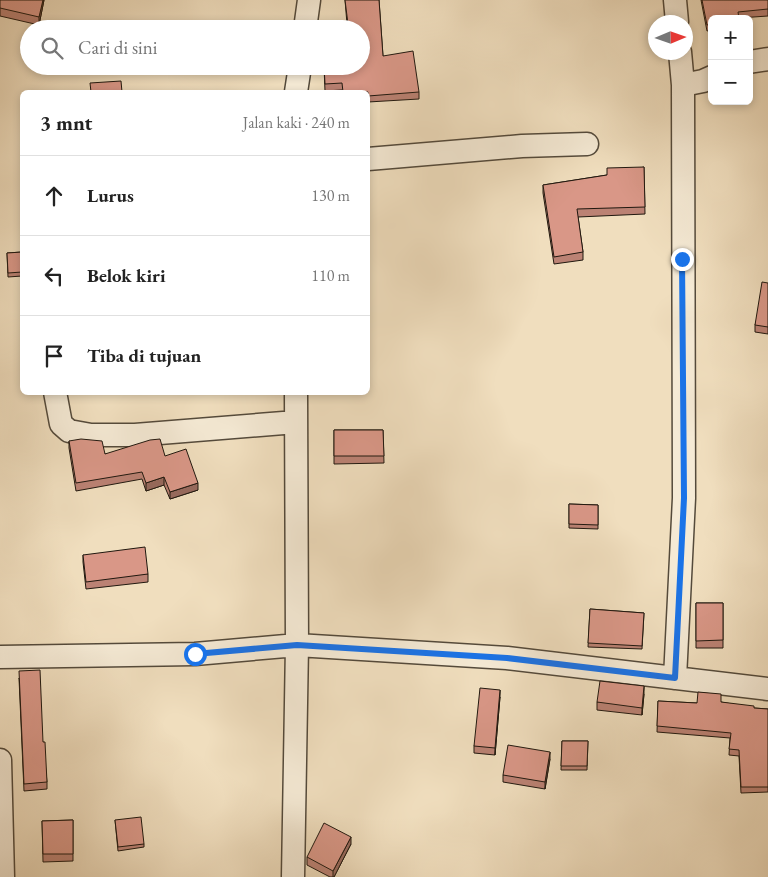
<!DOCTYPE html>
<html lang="id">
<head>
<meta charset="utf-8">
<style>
	:root { --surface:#fff; --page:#f2f2f2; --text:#222; --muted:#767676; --line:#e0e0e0 }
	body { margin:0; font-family:"EB Garamond",serif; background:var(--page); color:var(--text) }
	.controls { position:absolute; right:15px; top:15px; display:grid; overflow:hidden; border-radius:8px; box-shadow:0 2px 8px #0003 }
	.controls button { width:45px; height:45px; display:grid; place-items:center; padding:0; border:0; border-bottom:1px solid var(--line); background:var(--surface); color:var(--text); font:25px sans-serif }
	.compass { position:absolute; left:648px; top:15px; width:45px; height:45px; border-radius:50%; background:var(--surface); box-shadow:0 2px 8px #0003; rotate:88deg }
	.stop { position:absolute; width:15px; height:15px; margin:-11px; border:4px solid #1a73e8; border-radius:50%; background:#fff }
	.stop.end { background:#1a73e8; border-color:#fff; box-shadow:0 1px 5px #0008 }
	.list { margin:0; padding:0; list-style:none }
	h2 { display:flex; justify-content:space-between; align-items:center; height:65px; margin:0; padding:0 20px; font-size:21px }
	h2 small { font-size:16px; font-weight:400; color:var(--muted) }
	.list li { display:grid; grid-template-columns:32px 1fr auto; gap:15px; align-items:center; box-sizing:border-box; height:80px; padding:0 20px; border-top:1px solid var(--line) }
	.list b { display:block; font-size:19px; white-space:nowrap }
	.list em { font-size:16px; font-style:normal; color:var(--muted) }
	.icon { flex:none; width:28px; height:28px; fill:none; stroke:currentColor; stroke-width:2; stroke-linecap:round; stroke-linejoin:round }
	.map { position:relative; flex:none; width:768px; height:877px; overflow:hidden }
	.search { position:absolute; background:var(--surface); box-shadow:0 2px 8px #0003; left:20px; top:20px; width:350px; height:55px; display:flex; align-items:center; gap:12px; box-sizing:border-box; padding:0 18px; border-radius:28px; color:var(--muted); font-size:19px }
	.panel { position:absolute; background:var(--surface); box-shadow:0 2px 8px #0003; left:20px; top:90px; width:350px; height:305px; border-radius:8px }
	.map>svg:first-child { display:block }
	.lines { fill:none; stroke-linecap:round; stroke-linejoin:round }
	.street-casing { stroke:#544a3b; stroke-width:25 }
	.street { stroke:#f5ead5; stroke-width:22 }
	.wall { fill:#bb8274; stroke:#20180f }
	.shaded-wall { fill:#986a5e; stroke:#20180f }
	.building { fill:#d99787; stroke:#20180f }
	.route { stroke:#1a73e8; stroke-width:6 }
</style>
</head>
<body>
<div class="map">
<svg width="768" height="877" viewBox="0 0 768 877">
	<rect width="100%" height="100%" fill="#f0debe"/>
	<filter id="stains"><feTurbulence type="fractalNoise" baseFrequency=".004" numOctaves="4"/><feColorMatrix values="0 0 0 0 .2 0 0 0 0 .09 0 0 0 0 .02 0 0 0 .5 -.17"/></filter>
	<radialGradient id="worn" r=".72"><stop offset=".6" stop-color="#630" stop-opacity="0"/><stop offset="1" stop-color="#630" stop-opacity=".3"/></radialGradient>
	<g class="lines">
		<defs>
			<path id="street" d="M675 0 677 22
				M305 29 309 0
				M680 52 683 85 703 81 712 77
				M749 62 768 59
				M296 92 300 66
				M368 159 522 146 587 144
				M55 392 61 424 69 431 91 435H135L296 422
				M0 657 195 654 297 645 507 658 768 689
				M675 678 684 498 683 85
				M0 760 3 877
				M293 877 297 645 296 392"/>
		</defs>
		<use href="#street" class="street-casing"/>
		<use href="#street" class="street"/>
	</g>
	<path class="wall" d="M0 0H44L39 25 0 16Z
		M345 0H379L383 56 419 92V99L368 102V92H342V90L325 91 324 66H361L347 24Z
		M701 0H768V16L739 18 712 19V30L707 31Z
		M644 167 645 214 578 217 583 252V260L554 264 543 193V185L607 175Z
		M22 252V276L8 277 7 253Z
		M768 283V334L755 332V325Z
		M334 430H383L384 463 334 464Z
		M69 441 105 454 165 456 198 490 170 499 164 485 146 491 142 479 76 491 69 448Z
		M569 504 598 505V529L569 528Z
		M83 555 148 574V582L86 589 83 562Z
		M696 603H723V648H696Z
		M590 609 644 613 642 649 588 647Z
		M19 678 43 742 47 782V789L24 791Z
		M644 694 642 715 597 710V702Z
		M500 697 495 755 474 753V746Z
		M658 701 697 703 721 702 754 708 768 709V792L741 793 739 756 729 755 730 738 657 732Z
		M562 741H588L587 770H561Z
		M550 759 545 789 503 782V775Z
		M73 820V861L43 862 42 821Z
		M115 820 144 844V847L118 851Z
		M351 844 334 877H330L307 865V857Z"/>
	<path class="shaded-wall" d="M43 0H44L39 25V17Z
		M164 477V485L146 491V483Z
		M198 483V490L170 499V492Z
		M644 686V694L642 715V708Z
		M500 690V697L495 755V748Z
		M550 752V759L545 789V782Z
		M351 837V844L334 877H333V871Z"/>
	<path class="building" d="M0 0H43L39 17 0 8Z
		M345 0H379L383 56 413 51 419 92 368 96V92H343L342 83 325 84 324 66H361V29H324V26L348 24Z
		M702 0H768V9L738 12 739 19H712V24L707 25Z
		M121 81 122 92H91L90 83Z
		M644 167 645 207 577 209 583 252 554 257 543 185 607 175V168Z
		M22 252V272L8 273 7 253Z
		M762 282 768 283V327L755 325Z
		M334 430H383L384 456H334Z
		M81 439 102 441 105 454 150 440 160 439 165 456 186 449 198 483 170 492 164 477 146 483 142 472 76 483 69 441Z
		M569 504 598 505V525L569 524Z
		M145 547 148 574 86 582 83 555Z
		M696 603H723V640L696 641Z
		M590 609 644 613 642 646 588 643Z
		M40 670 43 742H45L47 782 24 784 19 671Z
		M600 681 644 686 642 708 597 702Z
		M480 688 500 690 495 748 474 746Z
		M698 692 721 694V702L754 706V708L768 709V787H741L739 750 729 749 731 733 657 726 658 701 697 703Z
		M562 741H588L587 766H561Z
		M508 745 550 752 545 782 503 775Z
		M141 817 144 844 118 847 115 820Z
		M73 820V854H43L42 821Z
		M324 823 351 837 333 871 307 857Z"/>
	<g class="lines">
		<path class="route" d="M195 654 297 645 507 658 675 678 684 498 682 259"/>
	</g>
	<rect width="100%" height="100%" filter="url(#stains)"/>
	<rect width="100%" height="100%" fill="url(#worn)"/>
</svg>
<div class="controls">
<button>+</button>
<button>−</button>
</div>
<svg class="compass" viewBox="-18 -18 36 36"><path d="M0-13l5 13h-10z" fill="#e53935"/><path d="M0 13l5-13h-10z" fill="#767676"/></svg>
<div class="stop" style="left:195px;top:654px"></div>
<div class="stop end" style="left:682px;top:259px"></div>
<div class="search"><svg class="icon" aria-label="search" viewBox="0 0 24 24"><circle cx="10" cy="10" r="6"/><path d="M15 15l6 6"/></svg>Cari di sini</div>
<section class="panel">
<h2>3 mnt<small>Jalan kaki · 240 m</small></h2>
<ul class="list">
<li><svg class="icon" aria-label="ahead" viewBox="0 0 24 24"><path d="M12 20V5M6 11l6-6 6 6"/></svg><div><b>Lurus</b></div><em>130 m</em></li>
<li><svg class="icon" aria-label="left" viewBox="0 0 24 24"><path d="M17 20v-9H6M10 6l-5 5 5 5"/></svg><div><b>Belok kiri</b></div><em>110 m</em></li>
<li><svg class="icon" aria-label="arrive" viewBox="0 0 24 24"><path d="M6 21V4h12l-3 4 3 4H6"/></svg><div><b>Tiba di tujuan</b></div></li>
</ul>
</section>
</div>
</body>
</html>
